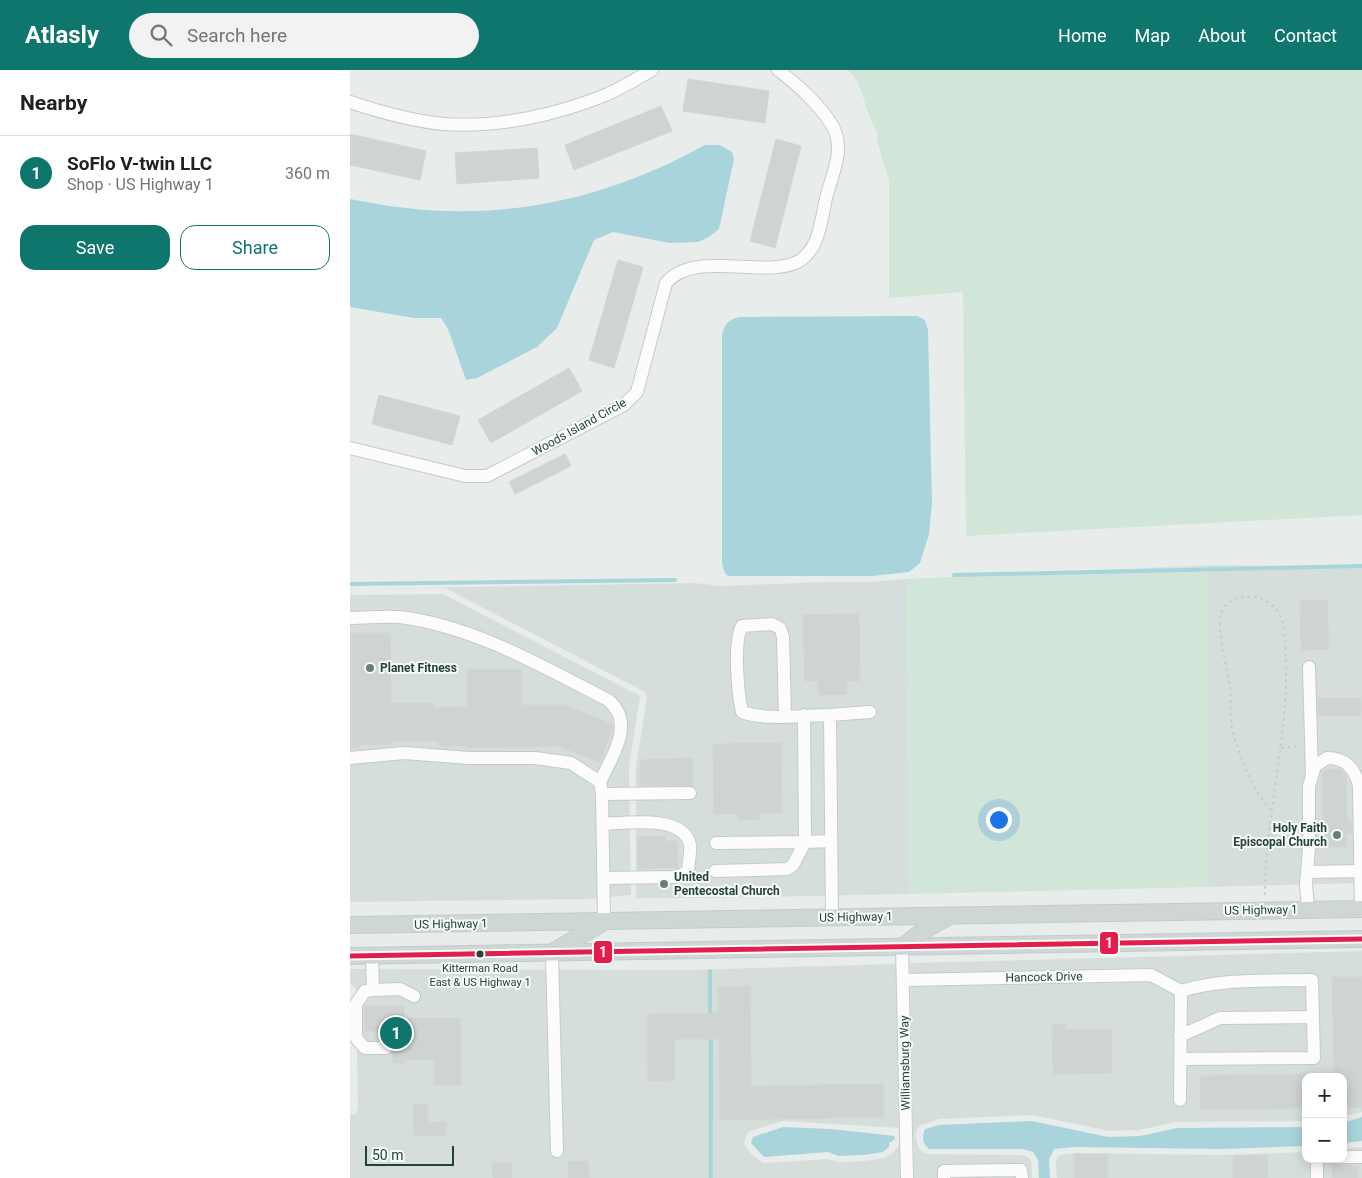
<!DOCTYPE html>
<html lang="en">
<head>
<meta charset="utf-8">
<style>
	:root { --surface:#fff; --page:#f2f2f2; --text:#202124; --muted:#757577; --line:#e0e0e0; --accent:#0f766e }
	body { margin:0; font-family:Roboto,sans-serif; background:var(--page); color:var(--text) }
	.controls { position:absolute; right:15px; bottom:15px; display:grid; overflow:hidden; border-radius:10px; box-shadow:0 2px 12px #0003 }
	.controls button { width:45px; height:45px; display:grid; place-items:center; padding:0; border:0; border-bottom:1px solid var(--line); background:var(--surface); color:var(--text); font:25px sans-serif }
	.scale { position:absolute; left:15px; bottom:12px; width:89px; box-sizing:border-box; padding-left:5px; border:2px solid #24423a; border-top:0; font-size:14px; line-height:18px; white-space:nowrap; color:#24423a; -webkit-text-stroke:4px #f7fbf9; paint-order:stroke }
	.you { position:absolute; left:648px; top:749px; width:18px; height:18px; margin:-12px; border:4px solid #fff; border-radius:50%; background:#1a73e8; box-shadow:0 0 0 8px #1a73e833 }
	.badge { display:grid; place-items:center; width:32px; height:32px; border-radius:50%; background:var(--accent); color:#fff; font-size:16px; font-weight:700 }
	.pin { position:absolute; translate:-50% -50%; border:2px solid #fff; box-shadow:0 1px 5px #0006 }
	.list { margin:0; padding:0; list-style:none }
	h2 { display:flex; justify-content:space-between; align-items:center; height:65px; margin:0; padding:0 20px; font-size:21px }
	h2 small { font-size:16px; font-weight:400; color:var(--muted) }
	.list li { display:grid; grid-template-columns:32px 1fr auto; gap:15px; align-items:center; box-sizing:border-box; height:75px; padding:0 20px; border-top:1px solid var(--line) }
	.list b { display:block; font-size:19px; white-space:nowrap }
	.list p { margin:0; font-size:16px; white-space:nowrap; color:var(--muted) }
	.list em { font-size:16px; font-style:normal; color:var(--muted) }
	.actions { display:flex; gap:10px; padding:15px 20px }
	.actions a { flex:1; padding:11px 0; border:1px solid var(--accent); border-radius:15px; text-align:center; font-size:18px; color:var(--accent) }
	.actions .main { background:var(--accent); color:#fff }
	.icon { flex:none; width:28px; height:28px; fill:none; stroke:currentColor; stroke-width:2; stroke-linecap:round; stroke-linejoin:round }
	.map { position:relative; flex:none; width:1012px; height:1108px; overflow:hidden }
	header { display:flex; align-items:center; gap:30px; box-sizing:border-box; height:70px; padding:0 25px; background:var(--accent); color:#fff }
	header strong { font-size:24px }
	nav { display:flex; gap:28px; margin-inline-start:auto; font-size:18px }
	.search { width:350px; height:45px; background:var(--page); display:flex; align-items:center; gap:12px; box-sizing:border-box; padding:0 18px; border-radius:28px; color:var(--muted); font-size:19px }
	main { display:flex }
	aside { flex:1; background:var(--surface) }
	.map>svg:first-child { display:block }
	.built { fill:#d6dedb }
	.green { fill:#d1e6d8 }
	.water { fill:#a9d4db }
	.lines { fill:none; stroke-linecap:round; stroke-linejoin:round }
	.stream { stroke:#a9d4db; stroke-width:4 }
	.building { fill:#cfd4d2; stroke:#d1d6d4 }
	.minor-casing { stroke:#c5cac8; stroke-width:14 }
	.major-casing { stroke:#c3ccc9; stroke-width:18 }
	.path { stroke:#c3ccca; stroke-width:2; stroke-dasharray:2.5 4; stroke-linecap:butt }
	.minor { stroke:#fcfcfc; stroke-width:12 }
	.major { stroke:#cfd7d5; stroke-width:16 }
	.bus-1-casing { stroke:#f7fbf9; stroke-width:9 }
	.bus-1 { stroke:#e31d4c; stroke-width:5 }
	.poi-dot { fill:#697e78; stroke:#f7fbf9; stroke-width:2 }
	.bus-dot { fill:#24423a; stroke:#f7fbf9; stroke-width:2 }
	.labels { text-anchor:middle; stroke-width:4; stroke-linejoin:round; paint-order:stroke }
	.bus-label { font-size:11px; fill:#24423a; stroke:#f7fbf9 }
	.street-label { font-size:12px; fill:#24423a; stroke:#f7fbf9 }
	.poi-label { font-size:12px; font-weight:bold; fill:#24423a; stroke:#f7fbf9; text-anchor:start }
	.line-badge { stroke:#f7fbf9; stroke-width:2 }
	.badge-label { font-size:14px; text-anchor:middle; font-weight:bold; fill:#fff }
</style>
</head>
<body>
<header>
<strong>Atlasly</strong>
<div class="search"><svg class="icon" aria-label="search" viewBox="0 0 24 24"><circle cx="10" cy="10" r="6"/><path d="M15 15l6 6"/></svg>Search here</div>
<nav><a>Home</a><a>Map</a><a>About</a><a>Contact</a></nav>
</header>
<main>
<aside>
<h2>Nearby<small></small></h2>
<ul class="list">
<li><span class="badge">1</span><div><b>SoFlo V-twin LLC</b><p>Shop · US Highway 1</p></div><em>360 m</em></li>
</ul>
<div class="actions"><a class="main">Save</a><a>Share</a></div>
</aside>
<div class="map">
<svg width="1012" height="1108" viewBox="0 0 1012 1108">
	<rect width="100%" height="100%" fill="#e8edeb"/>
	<path class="built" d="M858 495 1012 497V813L858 817Z
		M556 509 559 824 355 828H286V697L297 627 295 622 95 518 0 519 345 513 370 516 474 512H522Z
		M93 524 290 626 279 696 281 825 239 829 0 832V525Z
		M1012 881V1042L993 1046V1007H956V1051L826 1052 789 1060 759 1061 683 1045 589 1049 569 1056 565 1065 569 1079 576 1084 672 1085 678 1087 681 1091 682 1108H564L560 916 799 911 840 919 801 898 560 904V893Z
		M546 894 549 1058 433 1051 398 1062 394 1074 401 1084 413 1093 477 1089 489 1092 515 1091 535 1088 544 1082 550 1073 551 1108H0V1045L5 1044 8 1039 6 919 0 913V899L336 900Z
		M1012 1077V1108H707L706 1091 709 1085 725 1083 872 1085 956 1082V1089H993V1079Z"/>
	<path class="green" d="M498 0H1012V445L616 466 613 222 539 228V110L527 71 528 62C514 44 515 15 498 0Z
		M858 495V817L559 824 556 509Z"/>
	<path class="water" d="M355 75H370L382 82 384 89 369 159 359 167 348 172 320 173 263 162 244 170 207 258 187 277 127 308 116 310 98 259 91 248H64L0 237V129C128 156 240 138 355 75Z
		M567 246 575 250 578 260 582 433 579 464 570 493 559 502 522 506H378L375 503 372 494V264C375 254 378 250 389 247Z
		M1012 1047V1071L993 1073V1053Z
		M682 1051 758 1067 790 1066 827 1058 956 1057V1076L872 1079 724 1077 704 1079 699 1090 700 1108H689L688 1090 683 1082 673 1079H579C572 1073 572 1068 575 1059L589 1055Z
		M433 1057 481 1059 545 1066 544 1070 539 1073V1077L533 1082 514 1085 489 1086 478 1082 414 1087 401 1073 403 1067Z"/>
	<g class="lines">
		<path class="stream" d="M604 505 1012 496
			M0 514 325 510
			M360 901V946
			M361 966V1108"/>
	</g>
	<path class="building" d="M338 9 419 21 415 53 333 41Z
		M311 36 322 61 224 100 215 75Z
		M0 64 76 81 70 110 0 95Z
		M426 69 451 76 425 178 400 171Z
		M187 78 189 108 107 114 105 83Z
		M268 190 293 197 264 298 239 290Z
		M219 298 232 321 141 373 128 350Z
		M29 325 110 346 102 375 22 354Z
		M215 384 221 396 165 424 159 412Z
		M977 530 979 579 951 580 950 531Z
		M509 544 510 611H497V624L468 625V611H455L453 545Z
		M0 563H40L41 633H84L85 638 117 637V599H172V635H214L262 654V661L250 692 208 676 118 678V676H91L86 671H41L42 674 9 675V678H0Z
		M968 628H1011V646H968Z
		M431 673 432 743 409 744V749L388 750V744H364L363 674Z
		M342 688 343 716 290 715V690Z
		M990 699 996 705 997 751H1001L1002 764 997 763V777H973V764H967V751H972V702L974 700Z
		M316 766V771H327L328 797 288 799 287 767Z
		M982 907H1012V1037L993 1038V1007H984Z
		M400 916 401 1016 534 1014V1047L370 1050 369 969H325V1010L298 1011 297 944 368 943V917Z
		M14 936H54V948H110L111 1015H84V990H55V993H43L42 961H14Z
		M702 954H716V960L761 959 762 1003 703 1004Z
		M956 1004V1038L850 1040V1006Z
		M78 1034V1052H96V1066H64L63 1035Z
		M724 1084H758V1108H724Z
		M917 1085 918 1108H883V1086Z
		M238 1091 239 1108H218V1092Z
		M982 1091 993 1095H1008V1108H982Z
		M142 1093H161L162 1108H143Z"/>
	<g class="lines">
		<defs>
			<path id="minor" d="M0 32C30 42 61 51 93 54 148 58 207 45 258 24 273 17 288 8 302 0
				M0 378 115 406H137L274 335 287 322 316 213C345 178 418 211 451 190 456 186 463 178 465 172 471 159 473 142 476 128 480 113 486 98 488 83 488 78 488 69 486 64 479 43 446 13 428 0
				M0 548C19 548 39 545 57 548 129 559 195 598 258 630 286 653 262 686 250 712
				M959 597 962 705
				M435 645 433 567 430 558 422 554 392 556C383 572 388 624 392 642 418 651 452 645 480 645L482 848
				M480 645 520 642
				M0 688 54 683 119 688H185L221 693 250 712 252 724 254 851
				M252 724 340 723
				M253 754C276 753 334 744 340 775 341 783 338 794 338 802L325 807 254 808
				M366 773 455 772 454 645
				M365 801 437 799 443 795 455 772 481 771
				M957 802 1011 801
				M958 840 956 814 959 778V716L965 696 977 688C996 688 1004 698 1009 715L1011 839
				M552 877 557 1108
				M202 883 207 1081
				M22 886 23 920 50 919 64 926
				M553 910 801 905 831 921
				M23 920 15 921 6 934V968L15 978H36
				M830 966 870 948 963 947
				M830 989 964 988 962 910C918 911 874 908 831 921
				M830 1030 831 921
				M993 1087H1012
				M967 1089V1108
				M594 1108V1101L671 1100 672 1108"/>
			<path id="major" d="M0 855 1012 839
				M552 877 573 861 600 846
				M204 881 254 852
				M0 886 1012 869"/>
		</defs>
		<use href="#minor" class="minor-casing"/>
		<use href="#major" class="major-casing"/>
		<path class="path" d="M931 678 948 676
			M915 825C915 747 938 671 936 592 935 578 936 562 931 548 928 538 916 529 906 527 894 525 879 528 873 539 865 553 876 594 879 610 882 624 880 638 881 652 884 675 904 724 921 740"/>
		<use href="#minor" class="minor"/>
		<use href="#major" class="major"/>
		<defs>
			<path id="bus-1" d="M0 886 1012 869"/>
		</defs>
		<use href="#bus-1" class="bus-1-casing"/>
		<use href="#bus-1" class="bus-1"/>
	</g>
	<g class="poi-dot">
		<circle cx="20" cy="598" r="5"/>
		<circle cx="987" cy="765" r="5"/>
		<circle cx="314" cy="814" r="5"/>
	</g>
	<circle class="bus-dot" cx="130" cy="884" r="4.5"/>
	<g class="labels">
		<g class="bus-label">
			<text x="130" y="902">Kitterman Road<tspan x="130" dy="14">East &amp; US Highway 1</tspan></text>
		</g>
		<g class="street-label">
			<text transform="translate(229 357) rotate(-29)" y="4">Woods Island Circle</text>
			<text transform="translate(911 840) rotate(-1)" y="4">US Highway 1</text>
			<text transform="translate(506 847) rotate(-1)" y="4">US Highway 1</text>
			<text transform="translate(101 854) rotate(-1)" y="4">US Highway 1</text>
			<text transform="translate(694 907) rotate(-1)" y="4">Hancock Drive</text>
			<text transform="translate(555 993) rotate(-91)" y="4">Williamsburg Way</text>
		</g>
		<g class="poi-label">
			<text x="30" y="602">Planet Fitness</text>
			<text x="977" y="762" text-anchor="end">Holy Faith<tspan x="977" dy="14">Episcopal Church</tspan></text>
			<text x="324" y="811">United<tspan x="324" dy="14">Pentecostal Church</tspan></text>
		</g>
	</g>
	<g class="line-badge">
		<rect x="749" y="861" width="20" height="24" rx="5" fill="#e31d4c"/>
		<rect x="243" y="870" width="20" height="24" rx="5" fill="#e31d4c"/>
	</g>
	<g class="badge-label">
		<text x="759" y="878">1</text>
		<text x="253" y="887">1</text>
	</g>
</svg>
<div class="controls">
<button>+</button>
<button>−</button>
</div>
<div class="scale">50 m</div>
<div class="you"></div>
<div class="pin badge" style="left:46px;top:963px">1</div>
</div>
</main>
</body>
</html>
